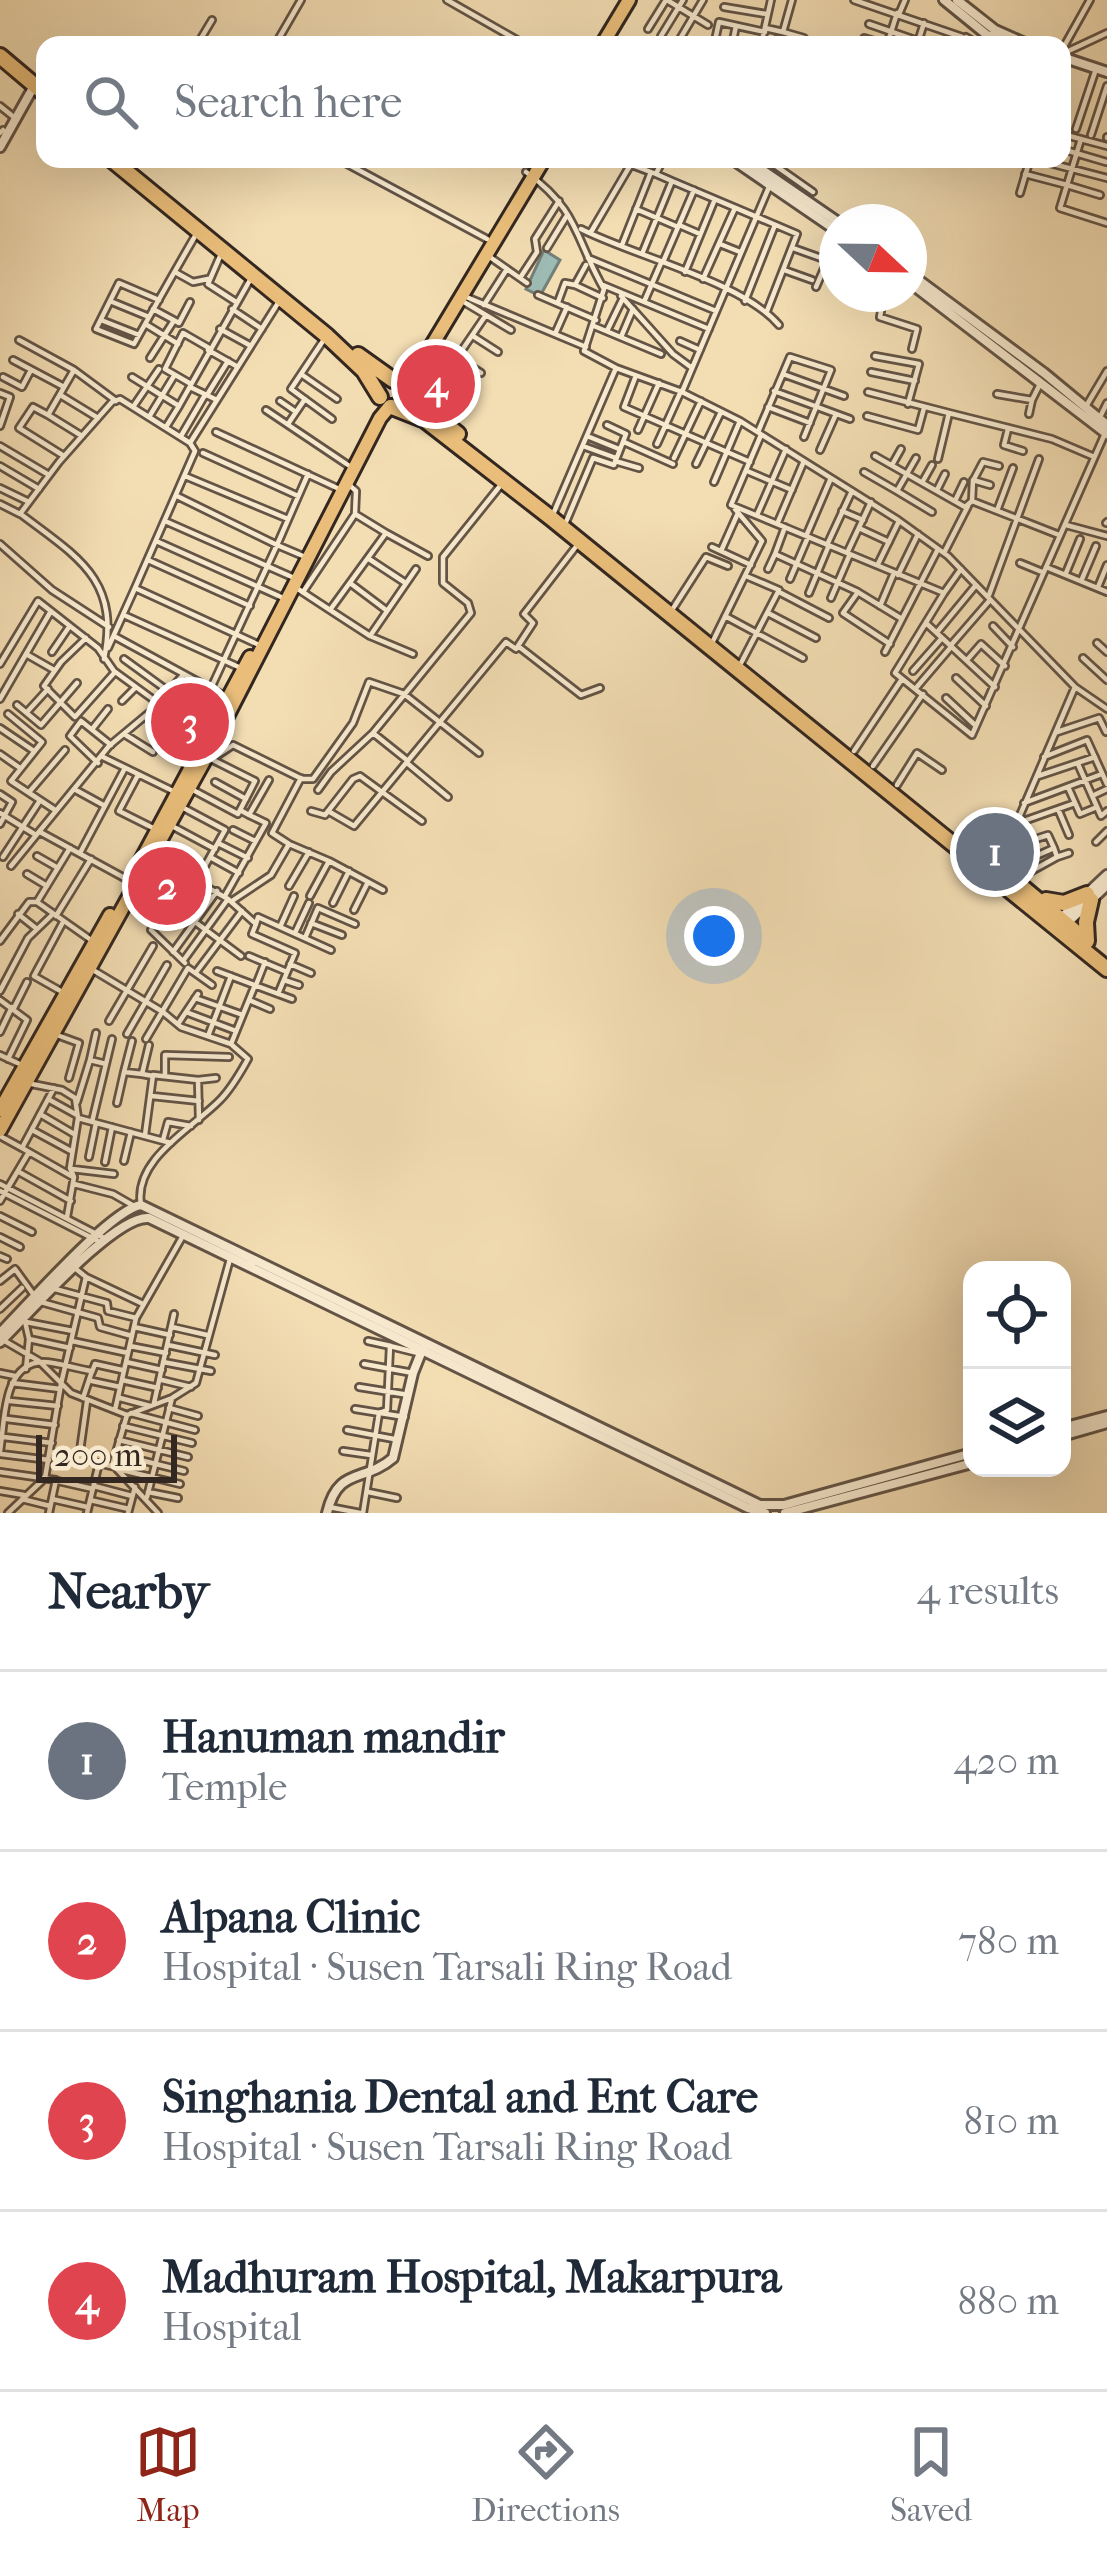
<!DOCTYPE html>
<html lang="en">
<head>
<meta charset="utf-8">
<style>
	:root { --surface:#fff; --page:#f2f2f3; --text:#1f2937; --muted:#747a83; --line:#e0e1e3; --accent:#8f2418 }
	body { margin:0; font-family:"IM FELL French Canon",serif; background:var(--page); color:var(--text) }
	.controls { position:absolute; right:36px; bottom:36px; display:grid; overflow:hidden; border-radius:24px; box-shadow:0 12px 48px #0002 }
	.controls button { width:108px; height:108px; display:grid; place-items:center; padding:0; border:0; border-bottom:3px solid var(--line); background:var(--surface); color:var(--text); font:60px sans-serif }
	.compass { position:absolute; left:819px; top:204px; width:108px; height:108px; border-radius:50%; background:var(--surface); box-shadow:0 12px 48px #0002; rotate:112deg }
	.scale { position:absolute; left:36px; bottom:30px; width:141px; box-sizing:border-box; padding-left:12px; border:6px solid #332721; border-top:0; font-size:33px; line-height:42px; white-space:nowrap; color:#332721; -webkit-text-stroke:9px #f7e9ce; paint-order:stroke }
	.you { position:absolute; left:714px; top:936px; width:42px; height:42px; margin:-30px; border:9px solid #fff; border-radius:50%; background:#1a73e8; box-shadow:0 0 0 18px #1a73e833 }
	.badge { display:grid; place-items:center; width:78px; height:78px; border-radius:50%; background:var(--accent); color:#fff; font-size:39px; font-weight:700 }
	.pin { position:absolute; translate:-50% -50%; border:6px solid #fff; box-shadow:0 3px 12px #0006 }
	.list { margin:0; padding:0; list-style:none }
	h2 { display:flex; justify-content:space-between; align-items:center; height:156px; margin:0; padding:0 48px; font-size:51px }
	h2 small { font-size:39px; font-weight:400; color:var(--muted) }
	.list li { display:grid; grid-template-columns:78px 1fr auto; gap:36px; align-items:center; box-sizing:border-box; height:180px; padding:0 48px; border-top:3px solid var(--line) }
	.list b { display:block; font-size:45px; white-space:nowrap }
	.list p { margin:0; font-size:39px; white-space:nowrap; color:var(--muted) }
	.list em { font-size:39px; font-style:normal; color:var(--muted) }
	.icon { flex:none; width:66px; height:66px; fill:none; stroke:currentColor; stroke-width:2; stroke-linecap:round; stroke-linejoin:round }
	.map { position:relative; flex:none; width:1107px; height:1513px; overflow:hidden }
	.search { position:absolute; background:var(--surface); box-shadow:0 12px 48px #0002; left:36px; right:36px; top:36px; height:132px; display:flex; align-items:center; gap:30px; box-sizing:border-box; padding:0 42px; border-radius:24px; color:var(--muted); font-size:45px }
	.sheet { height:876px; background:var(--surface) }
	nav { display:flex; justify-content:space-around; align-items:center; box-sizing:border-box; height:168px; border-top:3px solid var(--line); background:var(--surface); font-size:33px; color:var(--muted) }
	nav a { display:grid; justify-items:center; gap:6px }
	nav .on { color:var(--accent) }
	.map>svg:first-child { display:block }
	.water { fill:#9dbbb4; stroke:#738079; stroke-width:3 }
	.lines { fill:none; stroke-linecap:round; stroke-linejoin:round }
	.minor-casing { stroke:#635446; stroke-width:10 }
	.tertiary-casing { stroke:#635446; stroke-width:14 }
	.primary-casing { stroke:#332721; stroke-width:18 }
	.trunk-casing { stroke:#332721; stroke-width:20 }
	.minor { stroke:#f7e9ce; stroke-width:4.5 }
	.tertiary { stroke:#f7e9ce; stroke-width:8 }
	.primary { stroke:#eabe7a; stroke-width:12 }
	.trunk { stroke:#eabe7a; stroke-width:14 }
</style>
</head>
<body>
<div class="map">
<svg width="1107" height="1513" viewBox="0 0 1107 1513">
	<rect width="100%" height="100%" fill="#f3ddb3"/>
	<filter id="stains"><feTurbulence type="fractalNoise" baseFrequency=".00167" numOctaves="4"/><feColorMatrix values="0 0 0 0 .2 0 0 0 0 .09 0 0 0 0 .02 0 0 0 .5 -.17"/></filter>
	<radialGradient id="worn" r=".72"><stop offset=".6" stop-color="#630" stop-opacity="0"/><stop offset="1" stop-color="#630" stop-opacity=".3"/></radialGradient>
	<path class="water" d="M544 250 560 260 540 296 526 289Z"/>
	<g class="lines">
		<defs>
			<path id="minor" d="M447 0 526 45
				M667 0 708 25
				M854 0 962 37
				M724 7 766 14
				M899 14 905 0
				M869 24 918 41
				M765 28 783 32 792 0
				M648 29 666 0
				M783 32 804 38
				M661 36 683 0
				M864 38 889 45
				M677 44 703 0
				M197 45 212 20
				M275 45 301 0
				M714 45 719 22 765 32
				M732 45 736 26
				M761 45 771 0
				M775 45 776 40 798 45
				M887 45 897 13
				M917 45 924 23
				M959 45 966 37 980 45
				M1062 50 1090 0
				M1062 54 1107 33
				M0 106 15 118
				M1076 129 1095 72
				M0 133 3 130
				M1062 134 1107 146
				M1091 135 1107 86
				M1107 138V137
				M1062 149 1106 162
				M338 159 487 239
				M635 159 632 165 656 174 663 159
				M766 159 813 192
				M1034 159 1107 178
				M526 172C579 210 575 239 604 289L584 351 616 368 682 392 740 421 898 520 948 556 1075 687 1107 709
				M1025 174 1067 185 1081 139
				M672 181 797 234 767 311
				M1020 193 1030 159
				M1100 195 1067 185 1060 208 1107 223
				M636 209 678 227
				M679 225 700 234
				M581 229C634 256 743 282 779 325
				M591 232 631 164
				M720 244 740 252
				M622 245 651 172
				M547 248 566 217
				M793 248 821 258
				M221 254 208 284 236 302
				M642 254 672 181 656 174
				M487 255 527 283
				M588 258 716 311
				M663 262 694 190
				M586 265 575 285 603 298
				M784 270 812 280
				M175 272 193 282 208 279
				M685 272 715 199
				M520 278 537 252 535 239 559 201
				M703 279 735 208
				M603 285 709 329
				M816 287 829 257 837 255
				M884 294 880 317 917 329 912 349
				M538 295 596 320
				M464 296 586 347
				M621 296 673 354 692 368
				M159 300 119 283 96 329 134 344C155 306 176 269 198 231
				M110 301 149 317
				M745 301 775 225
				M464 302 511 330
				M558 302 565 283 575 285
				M644 302 661 263
				M484 305 507 269
				M153 309 179 323 190 302
				M232 309 262 329
				M101 320 139 335
				M147 325 178 344
				M594 326 661 354
				M220 329 251 346
				M607 331 623 298
				M555 334 567 307
				M473 336 498 352
				M621 337 633 309
				M19 340 74 370
				M323 341 291 389 332 419
				M680 341 700 350
				M208 350 238 367
				M875 356 919 364 908 404
				M150 358 173 322
				M458 358 481 373
				M13 360 64 387
				M421 366 443 378 486 315
				M871 372 915 381
				M301 374 337 399
				M783 374 844 396
				M3 377 22 387 31 370
				M132 377 179 406 250 280
				M635 378 624 407 750 462
				M444 379 469 396
				M191 384 165 369 183 333 209 348
				M190 387 217 400
				M774 391 850 419
				M682 392 769 187
				M868 392 949 413
				M0 393 10 397 0 426
				M997 394 1032 400 1039 386
				M207 395 228 361
				M62 396 98 418
				M280 401 296 412
				M133 407 159 369
				M768 407 810 423
				M1085 408 1107 371
				M266 410 348 465
				M1029 414 1032 400
				M48 415 33 407 19 428 64 456
				M867 416 918 430 924 408
				M149 417 174 376
				M1099 419 1107 403
				M288 424 305 399
				M166 427 179 406
				M1008 429 1004 445 1023 451
				M638 430 659 383
				M216 432 337 488
				M758 432 790 357 831 370 804 437
				M761 435 731 505 944 593 895 673 972 735 1107 429
				M82 436 48 415 74 370 116 401
				M181 436 205 395
				M587 436 619 449
				M624 442 673 464
				M190 443 195 451 135 588 257 644
				M657 444 681 391
				M0 446 49 475
				M583 446 616 458
				M820 450 836 414
				M203 453 298 496
				M875 456 965 507 972 501 1059 535
				M674 458 701 401
				M916 458 897 491 932 512
				M938 459 949 413 1052 439 1092 456
				M615 461 639 468
				M696 464 721 412
				M892 465 901 449
				M0 466 39 489
				M747 471 792 490
				M864 472 897 491
				M185 476 288 519
				M974 479 983 462 999 466
				M923 481 932 465
				M714 482 740 421
				M0 488 29 502
				M937 490 945 474
				M177 496 277 545 308 474
				M955 501 964 482
				M972 501 973 480 990 485
				M0 504 20 514 59 462 112 402 120 399 190 443 278 303
				M998 508 1013 468
				M842 511 863 520
				M554 512 616 368
				M22 515C79 558 120 580 104 659
				M757 515 786 449
				M165 521 292 577
				M566 522 593 458 614 465 626 434 607 425
				M778 522 804 461
				M1106 523 1107 522
				M1066 525 1107 536
				M785 527 775 554 856 591 902 619
				M861 529 889 542
				M386 533 428 556
				M807 534 831 478
				M156 541 281 597
				M0 544 52 590 109 627
				M827 545 852 491
				M712 547 751 565
				M721 551 738 513
				M848 551 871 502
				M944 553 968 506
				M369 559 404 582
				M148 560 250 606
				M1020 563 1042 572
				M878 564 899 521
				M1046 567 1107 592
				M768 569 775 554
				M1066 573 1080 539
				M898 575 918 534
				M790 579 808 537
				M1082 579 1096 546
				M350 583 386 610
				M1098 587 1107 565
				M298 589 330 610 386 533 355 514 356 491 347 483
				M303 592 355 514
				M858 592 843 613 890 644
				M781 593 829 618
				M809 593 829 545
				M944 593 961 569
				M989 595 1039 459
				M831 598 850 554
				M880 606 894 573
				M330 610 370 636 413 654
				M672 610 706 557 728 566
				M51 611 26 654 54 670
				M768 613 816 638
				M126 616 243 669
				M725 616 803 658
				M926 623 995 687
				M993 626 1013 647
				M938 631 976 585
				M114 636 228 698
				M370 636 416 569
				M86 638 61 662 44 686 75 717 115 672
				M713 641 762 541 735 509
				M1097 643 1107 652
				M951 645 990 600
				M518 646 581 695 600 688
				M108 648 135 588
				M52 652 69 627
				M885 652 937 551
				M1083 658 1107 680
				M124 659 168 691
				M967 660 981 644 1005 666
				M0 664 38 601 98 648 114 671 158 703
				M740 665 779 590 746 576
				M913 671 942 638
				M956 678 986 706
				M211 688 277 545 303 556
				M916 688 951 647
				M165 698 192 713
				M946 698 976 726
				M0 699 26 654
				M122 701 136 687
				M17 705 41 725 77 683
				M27 712 48 689
				M8 714 42 742 11 781 55 810
				M145 717 177 737 207 687
				M0 728 34 751
				M93 728 108 709
				M1057 732 1099 718 1106 732
				M124 734 153 752
				M854 751 902 679
				M0 754 20 768
				M103 757 177 793
				M1044 757 1087 740 1107 784
				M213 760 255 781 240 810
				M209 761 233 745 302 779H313L353 723 369 682 404 694 479 753
				M408 761 373 733 471 613 468 603 443 583V557L500 486
				M98 763 70 736 81 721 111 745
				M407 763 448 797
				M1078 764 1101 816 1107 811
				M873 766 923 694
				M138 775 119 811 153 828
				M1038 776 1095 757
				M215 782 246 799
				M897 785 917 753 942 770
				M1068 787 1080 814 1097 807
				M74 789 105 806
				M193 790 238 814 240 810 249 815
				M318 790 331 772 373 733
				M30 791 65 750
				M0 794 12 802 0 824
				M1092 796 1107 789
				M1024 803 1102 774
				M1058 809 1069 835
				M311 811 325 815 353 779 360 776 422 821
				M328 811 354 826 506 642 516 649 533 623 524 614 578 544
				M0 813 36 835
				M1018 823 1075 803
				M172 826 215 849
				M233 830 255 841
				M40 832 130 881
				M1096 842 1107 831
				M164 844 205 866 225 830 180 806
				M220 844 248 858
				M289 844 272 833 301 778
				M1005 849 1048 835 1054 848 1027 860
				M80 853 125 768
				M37 856 58 868
				M3 857 39 802
				M210 857 239 873
				M1057 857 1069 853
				M999 864 1075 687
				M11 866 109 746 150 712 184 674
				M150 868 194 889
				M1028 873 1057 857 1054 848
				M27 874 47 886
				M129 883 161 911 175 907 203 885 228 899 256 924 252 934 295 953 278 994
				M289 886 309 852
				M225 896 266 823 249 815 269 780
				M310 896 329 861 383 890
				M232 901 271 875 289 844 329 861
				M37 902 91 940
				M333 903 349 871
				M175 907 241 956
				M354 910 368 882
				M18 914 37 929
				M56 916 91 859
				M63 922 34 976 64 993
				M311 923 342 935
				M256 924 258 917 331 950
				M280 927 294 896
				M151 930 185 963
				M295 933 309 903
				M305 938 318 908 355 924
				M0 941 29 902H37L70 848
				M173 952 217 891
				M249 956 287 972
				M183 961 228 899
				M290 964 311 973
				M93 970 163 1012 181 1027 231 1044 255 985
				M197 971 242 911
				M217 971 292 999
				M284 980 299 985
				M256 985 265 962
				M0 991 28 938 53 914
				M195 998 240 1014
				M0 1000 27 1020 8 1059
				M249 1000 270 1009
				M14 1008 27 982
				M186 1012 236 1031
				M109 1021 153 946
				M178 1024 198 994
				M0 1032 12 1007
				M127 1034 167 965
				M57 1035 79 1043 69 1078
				M208 1036 231 976
				M146 1039 188 968 212 985
				M149 1045 142 1074 153 1076
				M0 1055 24 1066
				M90 1060 96 1033
				M124 1072 132 1041
				M165 1075V1055L229 1057
				M198 1080 216 1078
				M32 1084 62 1090 75 1098 78 1118 70 1168 74 1177 67 1217
				M54 1088 22 1148 73 1177
				M152 1096 199 1101
				M48 1099 77 1115
				M77 1102 90 1060 106 1064
				M117 1103 124 1072 142 1074
				M40 1114 74 1134
				M78 1118 171 1143
				M92 1122 112 1039
				M34 1131 71 1151
				M145 1135 153 1075 198 1080 199 1120
				M0 1136 22 1148
				M163 1140 168 1122 191 1126
				M89 1157 96 1123
				M124 1161 131 1132
				M105 1162 112 1127
				M72 1169 114 1174
				M19 1172 71 1201
				M0 1184 106 1239
				M74 1184 113 1194 134 1206
				M0 1191 102 1243
				M0 1201 29 1152
				M141 1205C133 1159 193 1128 220 1100 232 1088 240 1073 248 1059L232 1045
				M0 1216 32 1232
				M0 1237 20 1247
				M0 1256 7 1259
				M86 1277 143 1304
				M0 1281 15 1269 36 1298
				M55 1289 107 1303 108 1311 136 1318
				M41 1302 98 1318 100 1327 132 1336
				M0 1309 22 1288
				M24 1317 29 1339 26 1369
				M26 1322 73 1331
				M134 1327 170 1335
				M172 1327 207 1335
				M29 1339 70 1348
				M3 1340 39 1361 71 1393 127 1415 172 1398 196 1383 230 1259
				M72 1341 128 1353
				M368 1341 391 1346
				M168 1345 215 1355
				M130 1346 166 1353
				M126 1362 162 1370
				M163 1362 211 1371
				M364 1364 413 1373
				M92 1372 95 1364 122 1370
				M0 1373 15 1376
				M122 1380 158 1388
				M162 1380 191 1387
				M92 1381 120 1387
				M12 1383 60 1389
				M359 1387 409 1395
				M120 1398 150 1406
				M10 1401 58 1406
				M154 1403 174 1314
				M169 1408 198 1416
				M355 1409 405 1417
				M115 1410 136 1318 184 1234
				M131 1413 195 1430
				M7 1419 55 1425
				M123 1426 192 1443
				M347 1430 394 1439
				M4 1437 52 1443
				M119 1440 188 1457
				M0 1451C5 1422 2 1363 43 1362 58 1362 76 1369 92 1371L83 1398
				M343 1451 371 1455
				M51 1452 115 1467 158 1513
				M1 1454 49 1460
				M116 1454 184 1471
				M79 1458 87 1401
				M112 1466 127 1415
				M122 1470 180 1484
				M0 1472 56 1480 49 1513
				M58 1481 93 1489
				M94 1486 132 1496
				M0 1491 24 1495
				M148 1492 178 1498
				M368 1492 397 1498
				M147 1497 172 1398
				M22 1499 50 1506
				M52 1499 87 1507
				M90 1500 129 1509
				M329 1507 360 1513
				M8 1513 45 1478 61 1384 86 1277 76 1269
				M87 1513 99 1463
				M128 1513 135 1487
				M363 1513 379 1413 387 1410 390 1346 422 1354"/>
			<path id="tertiary" d="M944 0 987 35 1014 45
				M957 0 995 30 1029 45
				M1062 57 1107 72
				M0 147 34 86
				M732 159 837 231
				M746 159 838 222
				M909 273 1044 373 1107 425
				M909 282 1107 434
				M1059 920 1107 875
				M1065 925 1107 885
				M0 1333C27 1306 110 1210 141 1205L760 1505H784L972 1453
				M0 1342C28 1315 114 1215 149 1218L748 1508 765 1513
				M1062 1428 1107 1416
				M1062 1436 1107 1423
				M327 1513C338 1466 364 1483 393 1458L413 1373 423 1348
				M785 1513 972 1463"/>
			<path id="primary" d="M602 45 629 0
				M405 390 544 159
				M138 866 250 657
				M0 1110 110 915
				M0 1130 203 763 380 418 390 406"/>
			<path id="trunk" d="M0 56 45 94
				M111 159 327 336 364 371 380 397
				M358 355 393 380
				M405 392 458 434
				M392 407 425 420 551 518 1107 969
				M972 845 1083 938
				M1046 900 1064 903 1087 894
				M1087 941 1086 922 1091 900"/>
		</defs>
		<use href="#minor" class="minor-casing"/>
		<use href="#tertiary" class="tertiary-casing"/>
		<use href="#primary" class="primary-casing"/>
		<use href="#trunk" class="trunk-casing"/>
		<use href="#minor" class="minor"/>
		<use href="#tertiary" class="tertiary"/>
		<use href="#primary" class="primary"/>
		<use href="#trunk" class="trunk"/>
	</g>
	<rect width="100%" height="100%" filter="url(#stains)"/>
	<rect width="100%" height="100%" fill="url(#worn)"/>
</svg>
<div class="controls">
<button><svg class="icon" aria-label="locate" viewBox="0 0 24 24"><circle cx="12" cy="12" r="6"/><path d="M12 2v4M12 18v4M2 12h4M18 12h4"/></svg></button>
<button><svg class="icon" aria-label="layers" viewBox="0 0 24 24"><path d="M12 4l9 5-9 5-9-5zM3 14l9 5 9-5"/></svg></button>
</div>
<svg class="compass" viewBox="-18 -18 36 36"><path d="M0-13l5 13h-10z" fill="#e53935"/><path d="M0 13l5-13h-10z" fill="#747a83"/></svg>
<div class="scale">200 m</div>
<div class="you"></div>
<div class="pin badge" style="left:995px;top:852px;background:#6b7280">1</div>
<div class="pin badge" style="left:167px;top:886px;background:#e0444e">2</div>
<div class="pin badge" style="left:190px;top:722px;background:#e0444e">3</div>
<div class="pin badge" style="left:436px;top:384px;background:#e0444e">4</div>
<div class="search"><svg class="icon" aria-label="search" viewBox="0 0 24 24"><circle cx="10" cy="10" r="6"/><path d="M15 15l6 6"/></svg>Search here</div>
</div>
<section class="sheet">
<h2>Nearby<small>4 results</small></h2>
<ul class="list">
<li><span class="badge" style="background:#6b7280">1</span><div><b>Hanuman mandir</b><p>Temple</p></div><em>420 m</em></li>
<li><span class="badge" style="background:#e0444e">2</span><div><b>Alpana Clinic</b><p>Hospital · Susen Tarsali Ring Road</p></div><em>780 m</em></li>
<li><span class="badge" style="background:#e0444e">3</span><div><b>Singhania Dental and Ent Care</b><p>Hospital · Susen Tarsali Ring Road</p></div><em>810 m</em></li>
<li><span class="badge" style="background:#e0444e">4</span><div><b>Madhuram Hospital, Makarpura</b><p>Hospital</p></div><em>880 m</em></li>
</ul>
</section>
<nav>
<a class="on"><svg class="icon" aria-label="map" viewBox="0 0 24 24"><path d="M3 6l6-2 6 2 6-2v14l-6 2-6-2-6 2zM9 4v14M15 6v14"/></svg>Map</a>
<a><svg class="icon" aria-label="directions" viewBox="0 0 24 24"><path d="M12 3l9 9-9 9-9-9zM9 14v-3h6M13 9l2 2-2 2"/></svg>Directions</a>
<a><svg class="icon" aria-label="saved" viewBox="0 0 24 24"><path d="M7 4h10v16l-5-4-5 4z"/></svg>Saved</a>
</nav>
</body>
</html>
